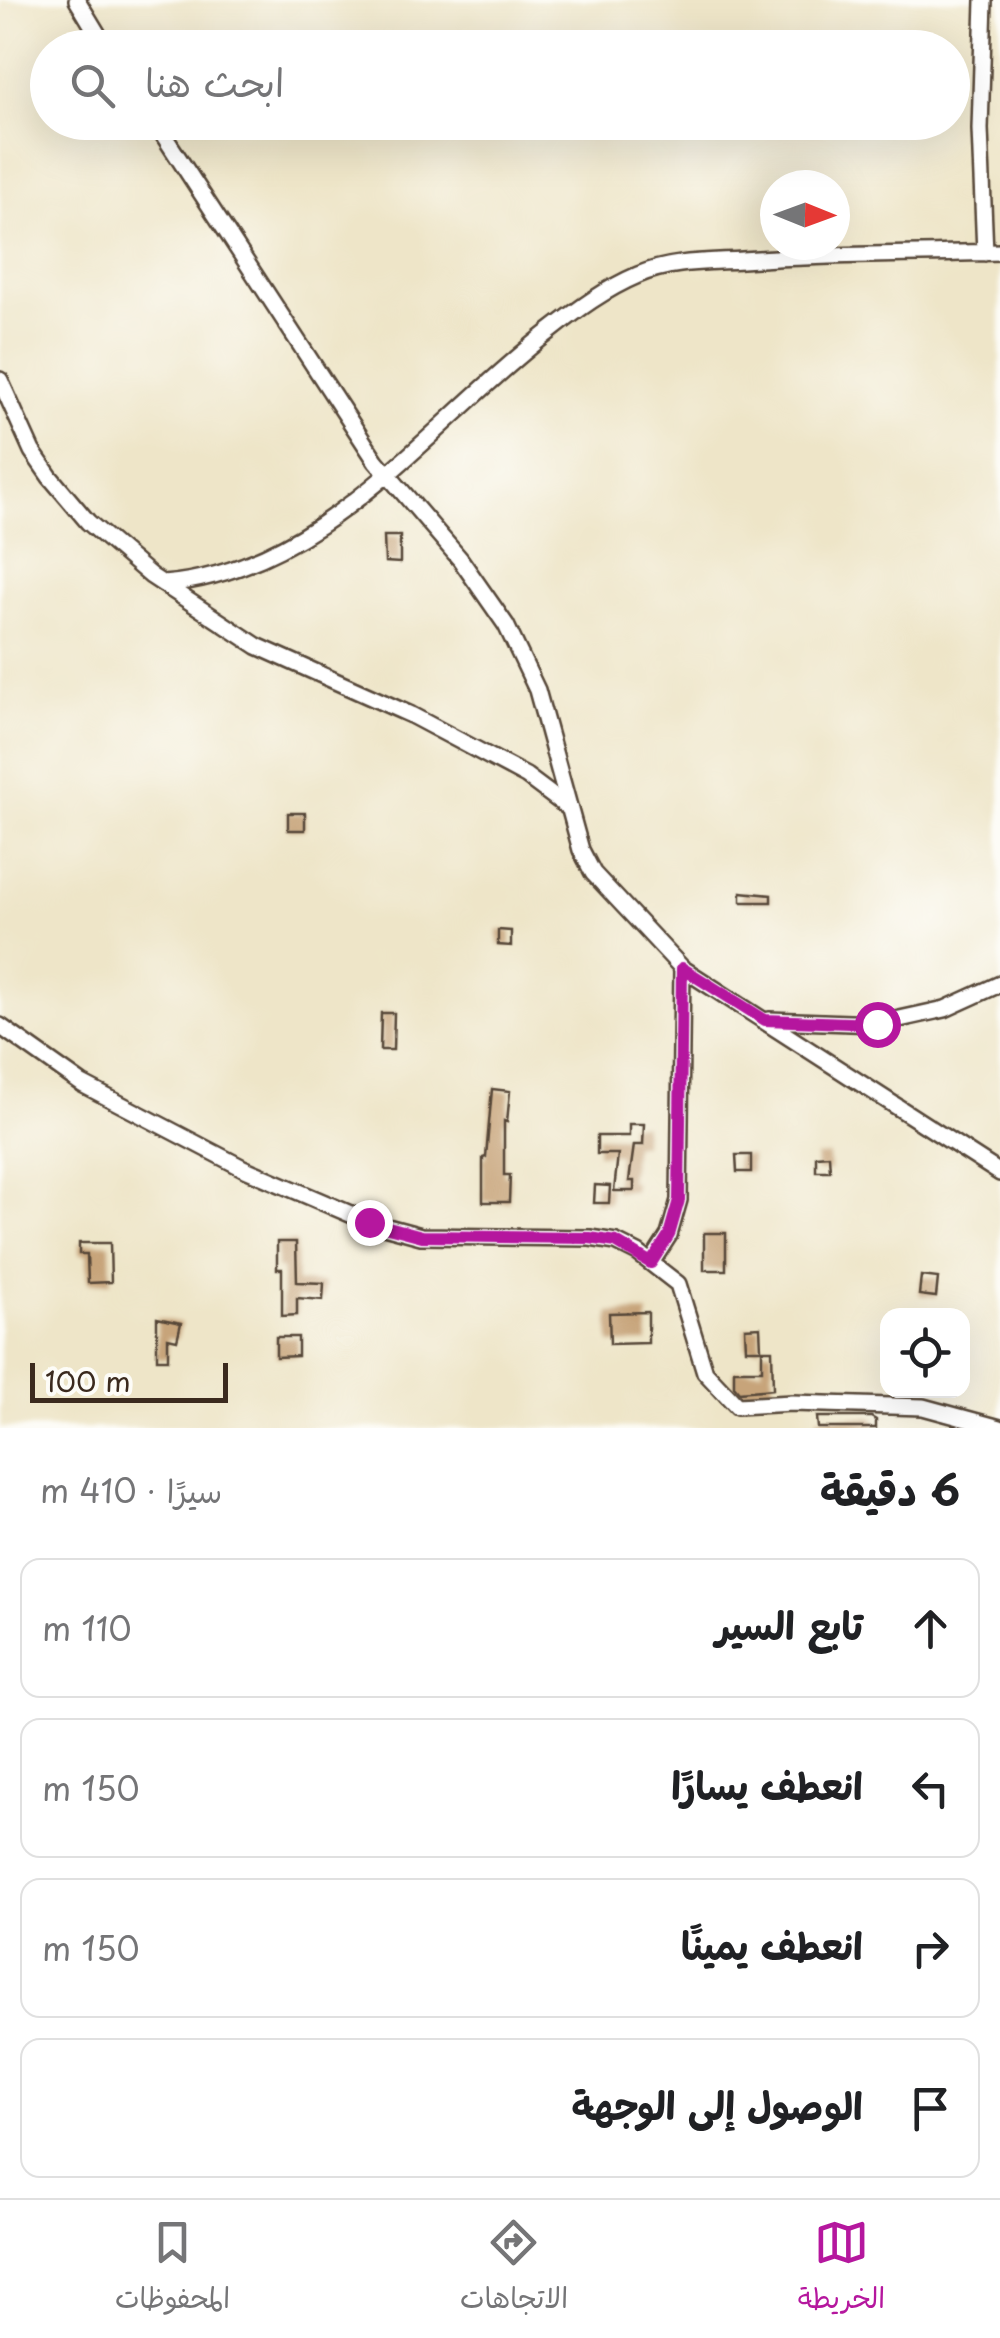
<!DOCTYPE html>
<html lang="ar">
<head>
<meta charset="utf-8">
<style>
	:root { --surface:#fff; --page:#f6f6f6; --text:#202124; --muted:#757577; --line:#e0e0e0; --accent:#b5179e }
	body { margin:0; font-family:"Playpen Sans","Playpen Sans Arabic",sans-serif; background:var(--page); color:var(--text); direction:rtl }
	.controls { position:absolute; right:30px; bottom:30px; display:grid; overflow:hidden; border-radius:20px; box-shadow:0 10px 40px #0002 }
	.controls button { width:90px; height:90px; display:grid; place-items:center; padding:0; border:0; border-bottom:2px solid var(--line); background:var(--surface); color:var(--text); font:50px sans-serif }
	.compass { position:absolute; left:760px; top:170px; width:90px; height:90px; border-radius:50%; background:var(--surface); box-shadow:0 10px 40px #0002; rotate:91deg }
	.scale { position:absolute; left:30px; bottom:25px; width:198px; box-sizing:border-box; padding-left:10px; border:5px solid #3b2a1e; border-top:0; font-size:28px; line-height:35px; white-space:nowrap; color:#3b2a1e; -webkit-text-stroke:8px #fdfcf7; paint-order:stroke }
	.stop { position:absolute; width:30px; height:30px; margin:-22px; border:8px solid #b5179e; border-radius:50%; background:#fff }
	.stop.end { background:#b5179e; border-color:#fff; box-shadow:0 2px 10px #0008 }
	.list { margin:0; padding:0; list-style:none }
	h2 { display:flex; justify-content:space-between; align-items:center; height:130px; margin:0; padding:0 40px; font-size:42px }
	h2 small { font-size:32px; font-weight:400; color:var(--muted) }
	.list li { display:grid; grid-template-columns:65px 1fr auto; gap:30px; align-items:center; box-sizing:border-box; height:140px; margin:0 20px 20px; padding:0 20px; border:2px solid var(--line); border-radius:20px }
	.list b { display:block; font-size:38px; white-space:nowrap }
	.list em { font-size:32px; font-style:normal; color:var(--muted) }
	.icon { flex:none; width:55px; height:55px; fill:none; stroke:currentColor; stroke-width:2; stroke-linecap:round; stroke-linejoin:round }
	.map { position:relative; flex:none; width:1000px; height:1428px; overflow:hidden; direction:ltr }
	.search { position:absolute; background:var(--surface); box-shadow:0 10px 40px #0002; left:30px; right:30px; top:30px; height:110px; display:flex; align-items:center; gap:25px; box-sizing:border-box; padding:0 35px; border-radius:55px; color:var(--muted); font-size:38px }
	.sheet { height:770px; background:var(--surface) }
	nav { display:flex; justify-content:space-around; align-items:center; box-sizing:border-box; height:140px; border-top:2px solid var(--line); background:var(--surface); font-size:28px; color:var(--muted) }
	nav a { display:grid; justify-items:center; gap:5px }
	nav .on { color:var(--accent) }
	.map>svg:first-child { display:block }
	.building { fill:#c7a47a }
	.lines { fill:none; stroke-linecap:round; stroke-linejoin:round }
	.street-casing { stroke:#564638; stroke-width:20 }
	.street { stroke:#fff; stroke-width:15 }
	.route { stroke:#b5179e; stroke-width:12 }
</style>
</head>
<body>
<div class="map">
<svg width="1000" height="1428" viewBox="0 0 1000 1428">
	<rect width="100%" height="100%" fill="#fdfcf7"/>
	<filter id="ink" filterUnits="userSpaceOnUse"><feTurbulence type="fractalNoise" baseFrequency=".01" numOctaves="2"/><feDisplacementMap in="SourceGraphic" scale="20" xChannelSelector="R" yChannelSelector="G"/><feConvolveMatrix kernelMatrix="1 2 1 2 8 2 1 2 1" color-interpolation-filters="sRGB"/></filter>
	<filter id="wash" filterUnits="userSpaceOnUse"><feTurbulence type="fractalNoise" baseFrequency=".0048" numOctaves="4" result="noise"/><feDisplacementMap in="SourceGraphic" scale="40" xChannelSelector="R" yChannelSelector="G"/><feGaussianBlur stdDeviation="2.25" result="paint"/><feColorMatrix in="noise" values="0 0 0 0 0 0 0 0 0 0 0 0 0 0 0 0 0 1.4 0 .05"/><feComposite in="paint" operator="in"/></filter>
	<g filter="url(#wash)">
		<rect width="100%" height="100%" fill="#eee5c8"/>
		<g id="blocks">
			<path class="building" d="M384 536H400V563L385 562Z
				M288 813H305V830H288Z
				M741 892 771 895V902H741Z
				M498 930 511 931V946L498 945Z
				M381 1013H394L393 1050H380Z
				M492 1089 510 1091 507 1122 504 1121V1175H510L509 1202H483V1158L486 1157Z
				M629 1124H644L643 1145H634L629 1181H634V1191H614L618 1154H597V1136H629Z
				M736 1155H751V1172H737Z
				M829 1155 830 1171H816V1156Z
				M595 1185 610 1186 609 1203H594Z
				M704 1233H726V1270H704Z
				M277 1242H296L297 1282 324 1283 323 1300 297 1298V1315L282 1316V1269H277Z
				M79 1243H110L111 1282 88 1283 87 1254H79Z
				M921 1276 938 1278 936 1297 919 1295Z
				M648 1312V1343L610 1344 609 1313Z
				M157 1318 181 1323 177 1340 168 1338V1359H157Z
				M760 1327 761 1349H746L745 1328Z
				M276 1337H298V1356L276 1357Z
				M762 1350H772L773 1389 739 1392 734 1386V1370H762Z
				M817 1417H871L876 1420V1428H818Z"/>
		</g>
	</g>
	<g filter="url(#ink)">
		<use href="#blocks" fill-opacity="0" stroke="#564638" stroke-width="2.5"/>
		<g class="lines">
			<defs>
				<path id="street" d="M77 0 106 48
					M984 0 980 129 985 253
					M155 122 376 461 460 559 506 625 537 690 581 850 593 873 682 968 1000 1173
					M0 380 32 451 50 477 88 522 151 576 257 646 411 715 526 776 570 809
					M163 584C324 571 429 424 549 332 577 310 605 289 638 275 670 261 708 262 742 260 828 254 914 255 1000 252
					M769 1020 877 1024 945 1009 1000 984
					M0 1026 82 1084 243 1168 369 1222 421 1236 590 1238 616 1242 638 1253 678 1284 705 1372 737 1406 792 1403 923 1407 1000 1428
					M651 1263 669 1235 679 1200 682 968"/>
			</defs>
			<use href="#street" class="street-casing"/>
			<use href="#street" class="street"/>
		</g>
	</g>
	<g class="lines" filter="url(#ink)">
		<path class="route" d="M369 1222 422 1236 590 1238 616 1242 651 1263 669 1235 679 1200 682 968 765 1020 877 1024"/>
	</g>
</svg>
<div class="controls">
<button><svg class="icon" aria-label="locate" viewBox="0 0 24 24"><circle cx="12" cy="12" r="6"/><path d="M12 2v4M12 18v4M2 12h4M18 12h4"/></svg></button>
</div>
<svg class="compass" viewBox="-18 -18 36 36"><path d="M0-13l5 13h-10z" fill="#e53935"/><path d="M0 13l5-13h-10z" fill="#757577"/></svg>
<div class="scale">100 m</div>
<div class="stop" style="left:877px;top:1024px"></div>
<div class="stop end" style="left:369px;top:1222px"></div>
<div class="search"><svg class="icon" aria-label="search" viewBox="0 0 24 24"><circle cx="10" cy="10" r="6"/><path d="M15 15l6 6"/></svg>ابحث هنا</div>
</div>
<section class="sheet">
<h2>6 دقيقة<small>سيرًا · 410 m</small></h2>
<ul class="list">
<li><svg class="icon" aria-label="ahead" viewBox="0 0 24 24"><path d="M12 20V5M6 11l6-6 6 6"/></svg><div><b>تابع السير</b></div><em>110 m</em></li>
<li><svg class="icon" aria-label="left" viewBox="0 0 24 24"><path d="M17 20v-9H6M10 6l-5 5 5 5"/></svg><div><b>انعطف يسارًا</b></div><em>150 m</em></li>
<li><svg class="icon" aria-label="right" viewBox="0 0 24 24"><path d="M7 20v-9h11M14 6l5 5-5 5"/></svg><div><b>انعطف يمينًا</b></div><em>150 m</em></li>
<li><svg class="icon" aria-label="arrive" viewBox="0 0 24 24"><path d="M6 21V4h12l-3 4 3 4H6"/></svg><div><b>الوصول إلى الوجهة</b></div></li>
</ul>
</section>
<nav>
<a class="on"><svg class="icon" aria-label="map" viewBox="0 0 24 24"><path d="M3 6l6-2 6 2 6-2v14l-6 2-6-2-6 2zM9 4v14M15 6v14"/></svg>الخريطة</a>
<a><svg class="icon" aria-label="directions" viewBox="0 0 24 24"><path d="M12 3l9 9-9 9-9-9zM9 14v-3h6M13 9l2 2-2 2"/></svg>الاتجاهات</a>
<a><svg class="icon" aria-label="saved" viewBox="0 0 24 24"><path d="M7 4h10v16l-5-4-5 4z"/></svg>المحفوظات</a>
</nav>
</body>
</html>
